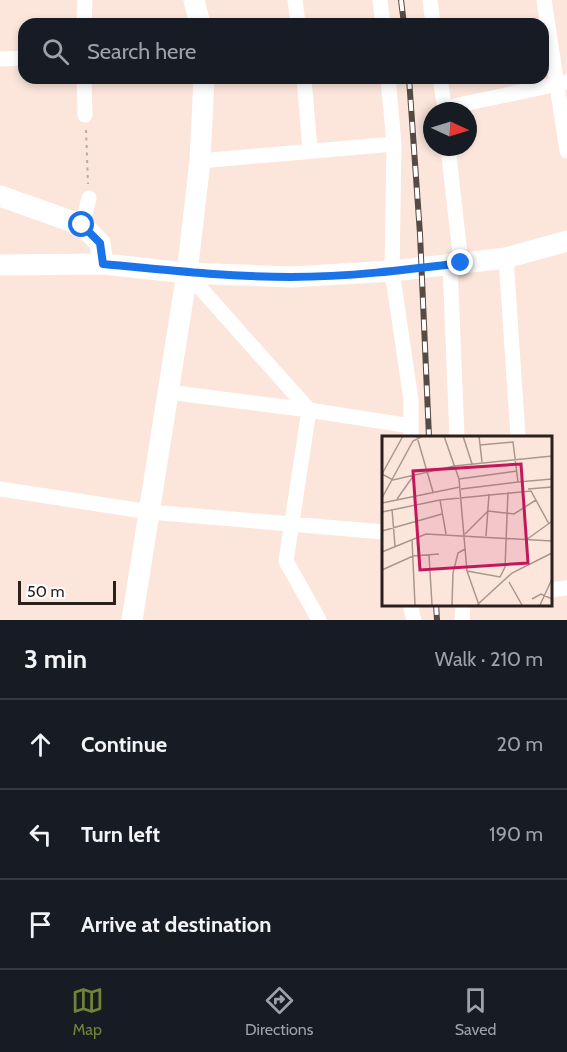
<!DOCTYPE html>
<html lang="en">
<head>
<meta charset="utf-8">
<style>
	:root { --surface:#171b24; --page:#242831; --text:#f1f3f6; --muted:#9ea1a6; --line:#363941; --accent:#708435 }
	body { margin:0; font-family:Cabin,sans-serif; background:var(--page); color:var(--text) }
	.compass { position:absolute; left:423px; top:102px; width:54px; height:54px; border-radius:50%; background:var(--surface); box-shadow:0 3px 9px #0003; rotate:94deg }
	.scale { position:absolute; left:18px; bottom:15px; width:98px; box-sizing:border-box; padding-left:6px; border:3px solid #2a201c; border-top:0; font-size:16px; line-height:21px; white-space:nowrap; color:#2a201c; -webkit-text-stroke:4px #fff; paint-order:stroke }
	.stop { position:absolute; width:18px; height:18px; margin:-14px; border:4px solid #1a73e8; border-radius:50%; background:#fff }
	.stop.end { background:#1a73e8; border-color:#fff; box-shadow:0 2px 6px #0008 }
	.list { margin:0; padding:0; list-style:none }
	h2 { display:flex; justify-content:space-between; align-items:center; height:78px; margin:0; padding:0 24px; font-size:26px }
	h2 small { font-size:20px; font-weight:400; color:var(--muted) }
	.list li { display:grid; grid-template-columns:39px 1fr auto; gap:18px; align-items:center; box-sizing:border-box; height:90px; padding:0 24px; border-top:2px solid var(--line) }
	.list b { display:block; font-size:22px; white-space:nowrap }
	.list em { font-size:20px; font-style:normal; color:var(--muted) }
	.icon { flex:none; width:33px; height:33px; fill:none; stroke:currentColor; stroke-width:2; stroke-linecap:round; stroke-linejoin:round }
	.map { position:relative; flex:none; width:567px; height:620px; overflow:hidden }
	.search { position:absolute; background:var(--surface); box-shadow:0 3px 9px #0003; left:18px; right:18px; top:18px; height:66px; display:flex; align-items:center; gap:15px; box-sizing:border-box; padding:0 21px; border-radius:18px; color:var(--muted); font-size:22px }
	.sheet { height:348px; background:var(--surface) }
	nav { display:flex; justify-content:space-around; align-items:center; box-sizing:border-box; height:84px; border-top:2px solid var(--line); background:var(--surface); font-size:16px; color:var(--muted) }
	nav a { display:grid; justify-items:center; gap:3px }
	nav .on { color:var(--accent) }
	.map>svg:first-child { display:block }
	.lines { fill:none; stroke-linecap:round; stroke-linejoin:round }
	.path { stroke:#bba9a1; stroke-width:2; stroke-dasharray:3 4.5; stroke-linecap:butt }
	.street { stroke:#fff; stroke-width:15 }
	.secondary { stroke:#fff; stroke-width:21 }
	.rail-casing { stroke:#564a44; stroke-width:6 }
	.rail { stroke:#fff; stroke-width:4; stroke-dasharray:11; stroke-linecap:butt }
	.route { stroke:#1a73e8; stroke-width:8 }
	.inset-road { fill:none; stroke:#a8978f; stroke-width:1.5 }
	.view { fill:#c2185b; fill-opacity:0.15; stroke:#c2185b; stroke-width:3 }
	.inset-edge { fill:none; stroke:#2a201c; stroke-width:3 }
</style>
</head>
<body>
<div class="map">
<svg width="567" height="620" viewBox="0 0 567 620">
	<rect width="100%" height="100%" fill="#fce6dc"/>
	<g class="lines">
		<path class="path" d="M86 130 88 184"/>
		<path class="street" d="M295 0 298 24
			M380 0 383 24
			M430 0 433 24
			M544 0 567 151
			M84 24 85 0
			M0 59 24 58
			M84 78 85 115
			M304 78 310 150
			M388 78 394 144 392 271 411 400V437
			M440 78 445 111
			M444 108 567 82
			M448 147 461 263
			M200 161 394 144
			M82 225 89 198
			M506 258 518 437
			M450 264 457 437
			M187 273 309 410
			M168 392 309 410 411 426
			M309 410 286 561 319 620
			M0 489 150 512 384 532
			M550 590 567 588
			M410 604 414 620
			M462 620 463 604"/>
		<path class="secondary" d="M194 0 200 24
			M0 196 82 225 100 243 103 264
			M0 265 103 264 187 273 292 277 392 271 506 258 567 241
			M132 620 187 273 200 161 204 78"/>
		<defs>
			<path id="rail" d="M401 0 404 24
				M409 78 420 234 429 437
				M436 604 437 620"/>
		</defs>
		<use href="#rail" class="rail-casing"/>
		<use href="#rail" class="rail"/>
	</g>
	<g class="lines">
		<path class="route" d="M82 225 100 243 103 264C166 270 229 277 291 277 348 277 405 270 461 263"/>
	</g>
	<g transform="translate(382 436)">
		<rect width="170" height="170" fill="#fce6dc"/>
		<path class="inset-road" d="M62 0 77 43 85 135 97 169M81 0 90 28M97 0 100 26M35 1 51 56M98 9 131 6 136 46 170 43M0 38 11 44 72 30 170 20M0 38 21 0M77 43 135 35M79 53 136 46M146 53 170 51M0 62 31 5 41 0M15 63 32 39M58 64 64 98M0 67 78 51M10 73 13 110M106 75 132 78 154 64M0 76 58 64 149 55 167 88M0 95 60 78M83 98 106 75M104 100 107 58M30 103 33 169M144 104 169 86M0 116 44 98 170 105M47 119 50 169M0 134 31 120 57 118M85 135 118 141 123 131 126 56M127 146 140 169M150 163 159 158 170 163M70 169 71 137 76 117 83 113M95 169 130 137 170 117M158 169 170 143"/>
		<path class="view" d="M139 28 146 127 38 134 31 35Z"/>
		<rect width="170" height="170" class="inset-edge"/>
	</g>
</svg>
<svg class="compass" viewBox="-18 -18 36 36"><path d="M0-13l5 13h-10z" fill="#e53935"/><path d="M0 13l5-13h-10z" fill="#9ea1a6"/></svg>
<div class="scale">50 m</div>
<div class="stop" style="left:82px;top:225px"></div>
<div class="stop end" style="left:461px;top:263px"></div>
<div class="search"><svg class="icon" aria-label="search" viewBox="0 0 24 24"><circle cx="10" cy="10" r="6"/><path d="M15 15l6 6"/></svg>Search here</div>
</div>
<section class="sheet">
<h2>3 min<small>Walk · 210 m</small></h2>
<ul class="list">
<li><svg class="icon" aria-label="ahead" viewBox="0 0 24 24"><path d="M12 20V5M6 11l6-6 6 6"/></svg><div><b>Continue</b></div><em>20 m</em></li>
<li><svg class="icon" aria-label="left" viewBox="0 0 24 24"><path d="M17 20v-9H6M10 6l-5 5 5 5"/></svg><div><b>Turn left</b></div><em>190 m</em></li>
<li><svg class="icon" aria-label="arrive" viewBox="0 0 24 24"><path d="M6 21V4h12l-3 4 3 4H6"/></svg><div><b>Arrive at destination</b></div></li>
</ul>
</section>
<nav>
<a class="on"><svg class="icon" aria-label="map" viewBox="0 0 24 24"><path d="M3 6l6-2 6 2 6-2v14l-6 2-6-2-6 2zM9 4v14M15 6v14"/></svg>Map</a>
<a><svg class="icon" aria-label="directions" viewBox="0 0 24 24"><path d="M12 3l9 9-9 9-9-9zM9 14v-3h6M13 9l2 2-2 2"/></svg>Directions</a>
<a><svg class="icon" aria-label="saved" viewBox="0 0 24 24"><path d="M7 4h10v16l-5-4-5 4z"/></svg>Saved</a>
</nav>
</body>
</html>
